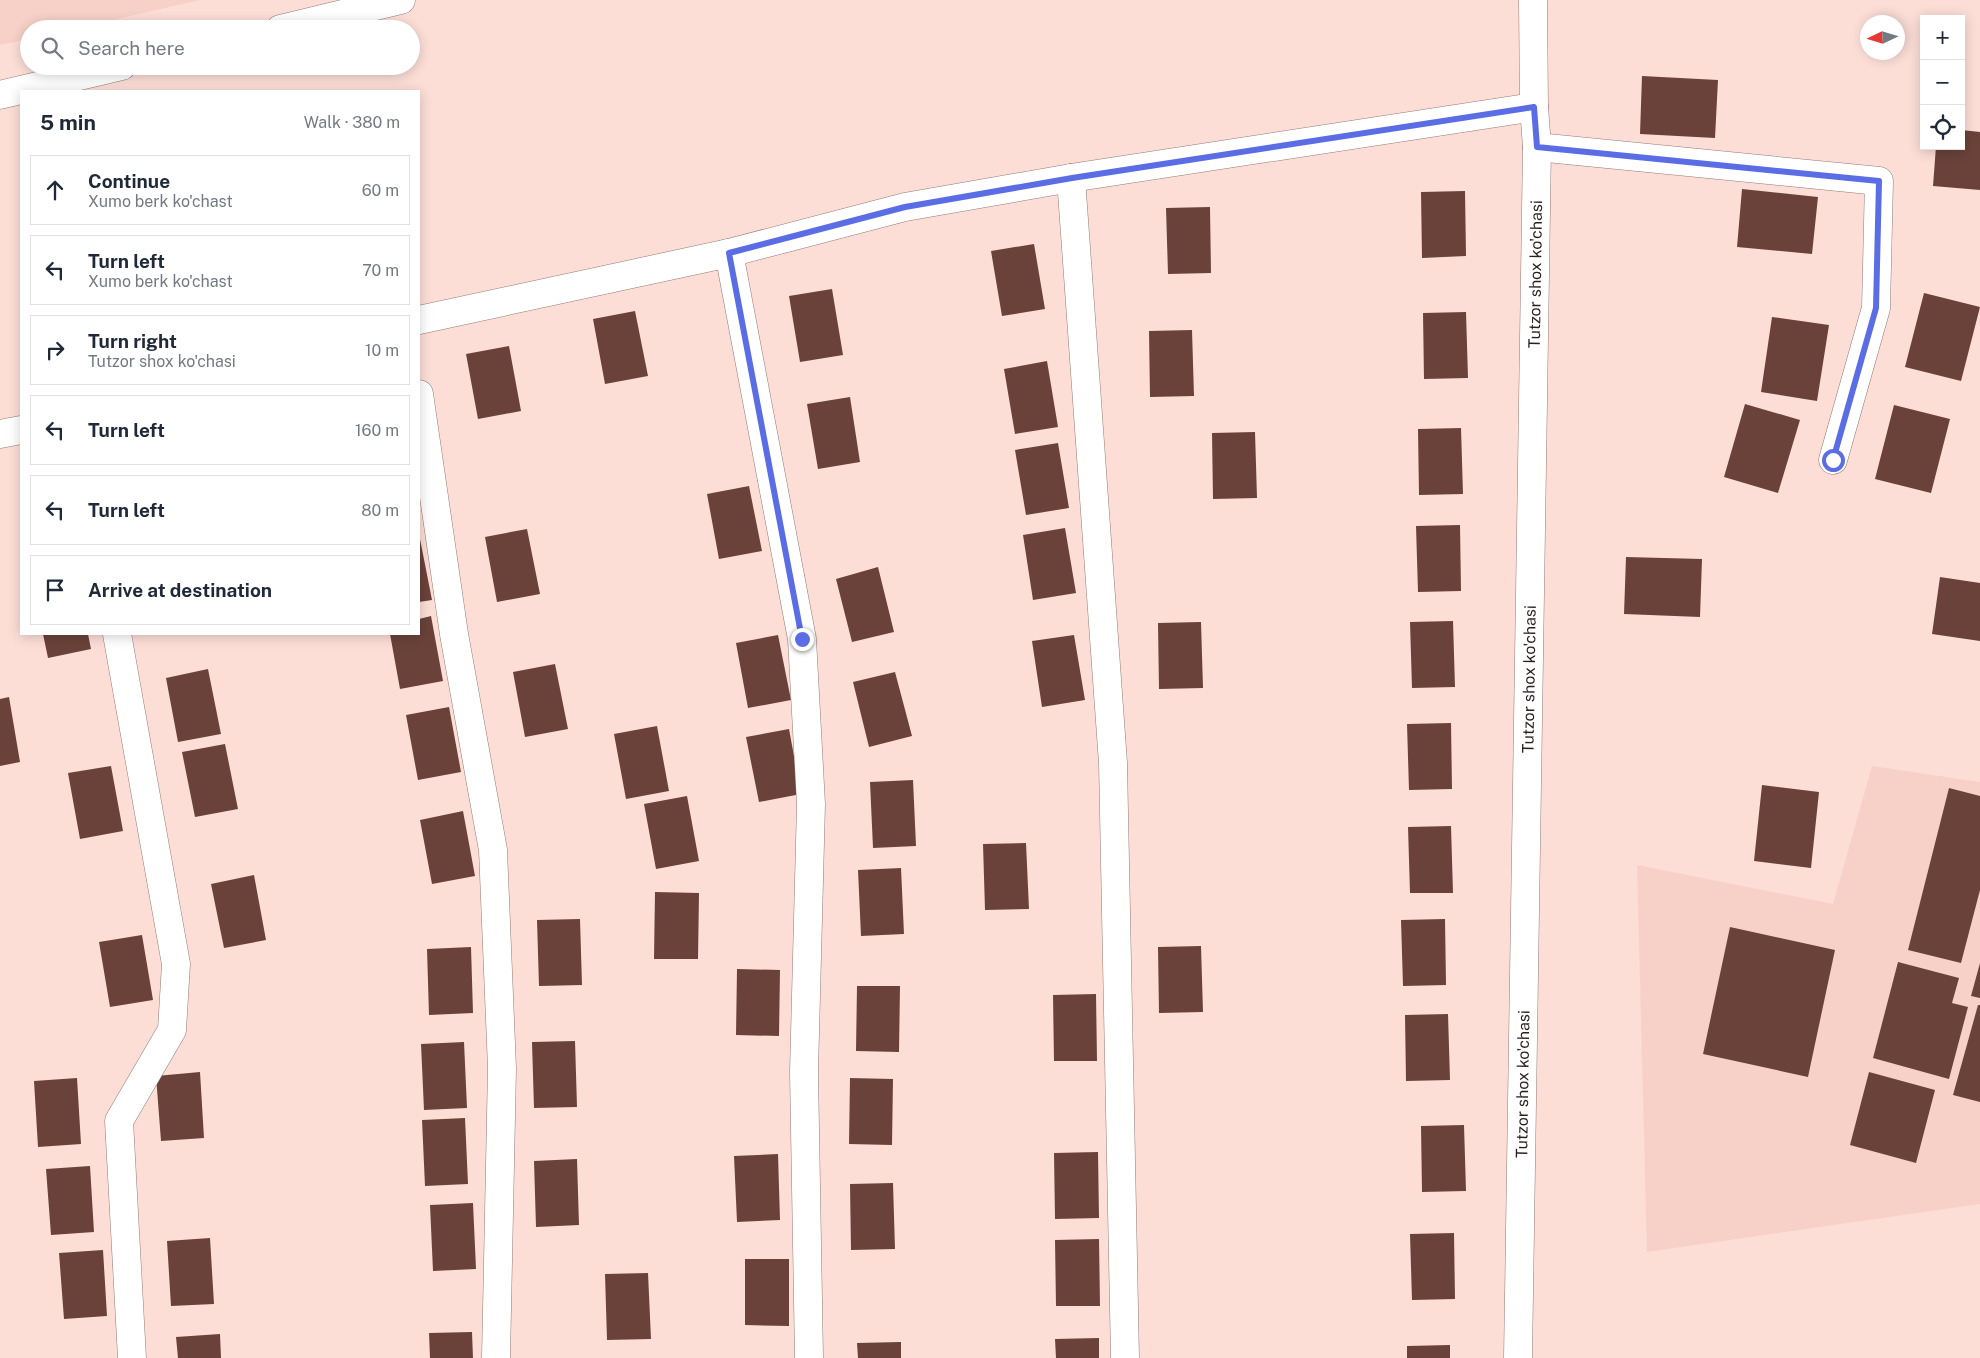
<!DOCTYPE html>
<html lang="en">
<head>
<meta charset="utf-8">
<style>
	:root { --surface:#fff; --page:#f2f2f3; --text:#1f2937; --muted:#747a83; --line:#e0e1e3 }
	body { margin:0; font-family:"Public Sans",sans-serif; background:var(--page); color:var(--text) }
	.controls { position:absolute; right:15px; top:15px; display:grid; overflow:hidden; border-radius:0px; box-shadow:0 2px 12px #0003 }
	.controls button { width:45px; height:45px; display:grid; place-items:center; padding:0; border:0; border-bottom:1px solid var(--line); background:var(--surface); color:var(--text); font:25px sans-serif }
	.compass { position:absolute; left:1860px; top:15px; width:45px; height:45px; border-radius:50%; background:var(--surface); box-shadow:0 2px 12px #0003; rotate:266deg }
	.stop { position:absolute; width:15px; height:15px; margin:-11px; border:4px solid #5a6de4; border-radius:50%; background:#fff }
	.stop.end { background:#5a6de4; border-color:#fff; box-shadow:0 1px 5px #0008 }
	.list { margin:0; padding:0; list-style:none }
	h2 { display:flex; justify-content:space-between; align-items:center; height:65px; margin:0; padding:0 20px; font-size:21px }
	h2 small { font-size:16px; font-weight:400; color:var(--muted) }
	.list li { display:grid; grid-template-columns:32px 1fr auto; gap:15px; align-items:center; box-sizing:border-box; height:70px; margin:0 10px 10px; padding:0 10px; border:1px solid var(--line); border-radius:0px }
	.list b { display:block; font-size:19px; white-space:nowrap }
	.list p { margin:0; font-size:16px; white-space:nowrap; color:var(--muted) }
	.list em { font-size:16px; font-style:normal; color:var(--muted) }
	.icon { flex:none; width:28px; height:28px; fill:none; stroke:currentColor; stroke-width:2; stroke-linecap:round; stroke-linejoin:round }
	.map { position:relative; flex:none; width:1980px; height:1358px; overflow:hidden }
	.search { position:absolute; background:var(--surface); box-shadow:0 2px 12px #0003; left:20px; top:20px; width:400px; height:55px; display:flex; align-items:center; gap:12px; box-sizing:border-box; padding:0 18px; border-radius:28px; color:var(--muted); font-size:19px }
	.panel { position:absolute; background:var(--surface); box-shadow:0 2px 12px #0003; left:20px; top:90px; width:400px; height:545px; border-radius:0px }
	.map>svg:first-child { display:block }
	.built { fill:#f7d1c8 }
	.building { fill:#6a4239 }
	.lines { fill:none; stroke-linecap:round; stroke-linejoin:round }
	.street-casing { stroke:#947a74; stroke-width:29 }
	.street { stroke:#fff; stroke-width:28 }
	.route { stroke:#5a6de4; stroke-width:6 }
	.labels { text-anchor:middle; stroke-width:5; stroke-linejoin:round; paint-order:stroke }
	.street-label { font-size:16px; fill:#2a1f1d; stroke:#fff }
</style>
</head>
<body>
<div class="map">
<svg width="1980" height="1358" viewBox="0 0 1980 1358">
	<rect width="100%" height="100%" fill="#fcded7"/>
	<path class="built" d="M0 0H200L73 29H29V39L0 45Z
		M1872 766 1980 782V1204L1647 1252 1637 865 1833 904Z"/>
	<path class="building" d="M1642 76 1718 80 1715 138 1640 134Z
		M1961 130 1980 132V190L1933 186 1936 146H1961Z
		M1742 189 1818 197 1812 254 1737 247Z
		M1465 191 1466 256 1422 258 1421 192Z
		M1210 207 1211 273 1168 274 1166 208Z
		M1034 244 1045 309 1002 316 991 251Z
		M832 289 843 355 800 362 789 296Z
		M1924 293 1980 307 1961 381 1905 367Z
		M635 311 648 376 605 384 593 319Z
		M1466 312 1468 378 1424 379 1423 313Z
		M1772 317 1829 325 1817 401 1761 392Z
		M1192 330 1194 396 1150 397 1149 331Z
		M509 346 521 411 478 419 466 354Z
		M1047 361 1058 427 1015 434 1004 369Z
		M850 397 860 462 818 469 807 404Z
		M1745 404 1800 420 1778 493 1724 477Z
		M1894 405 1950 419 1931 493 1875 479Z
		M1461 428 1463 494 1419 495 1418 429Z
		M1255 432 1257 498 1213 499 1212 433Z
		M1058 443 1069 508 1026 515 1015 450Z
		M749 486 762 551 719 559 707 494Z
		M1460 525 1461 591 1418 592 1416 526Z
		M1065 528 1076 593 1033 600 1023 535Z
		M527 529 540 594 497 602 485 537Z
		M419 534 432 600 419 602Z
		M1626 557 1702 559 1700 617 1624 614Z
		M878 567 894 632 852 642 836 579Z
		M1940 577 1980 583V641L1932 634Z
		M431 616 443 681 400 689 390 634H419V619Z
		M1453 621 1455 687 1412 688 1410 622Z
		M1201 622 1203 688 1159 689 1158 623Z
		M43 634H88L91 649 48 658Z
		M778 635 791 700 748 708 736 643Z
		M1074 635 1085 700 1042 707 1032 641Z
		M555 664 568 729 525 737 513 672Z
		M208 669 221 734 178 742 166 678Z
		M895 672 912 736 869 747 853 682Z
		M9 697 20 762 0 766V699Z
		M449 707 461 772 418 780 406 715Z
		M1451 723 1452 789 1409 790 1407 724Z
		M657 726 669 791 626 799 614 734Z
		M789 729 801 794 759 802 746 737Z
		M225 744 238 809 195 817 182 752Z
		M111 766 123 831 80 839 68 773Z
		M913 780 916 846 873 848 870 782Z
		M1762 785 1819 792 1811 868 1754 861Z
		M1949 788 1980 796V890L1961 963 1908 950Z
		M687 796 699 861 656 869 644 804Z
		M463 811 475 876 432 884 420 820Z
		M1451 826 1453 893H1410L1408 827Z
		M1026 843 1029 909 985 910 983 844Z
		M901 868 904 934 861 936 858 870Z
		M254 875 266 940 224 948 211 884Z
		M655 892 699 893 698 959H654Z
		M580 919 582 985 539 986 537 920Z
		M1445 919 1446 985 1403 986 1401 920Z
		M1730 927 1835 950 1808 1077 1703 1054Z
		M142 935 153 1000 110 1007 99 942Z
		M1201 946 1203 1012 1159 1013 1158 947Z
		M471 947 473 1013 429 1015 427 949Z
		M1898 962 1959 978 1952 1003 1968 1007 1949 1079 1873 1058Z
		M1980 963V998L1971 996Z
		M737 969 780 970 779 1036 736 1035Z
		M857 986H900L899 1052 856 1051Z
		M1096 994 1097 1061H1054L1053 995Z
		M1978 1005H1980V1102L1953 1095Z
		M1448 1014 1450 1080 1406 1081 1405 1015Z
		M575 1041 577 1107 534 1108 532 1042Z
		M464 1042 467 1108 424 1110 421 1044Z
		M200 1072 204 1138 161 1141 156 1076Z
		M1869 1072 1935 1090 1916 1163 1850 1145Z
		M77 1078 81 1144 38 1147 34 1081Z
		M850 1078 893 1079 892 1145 849 1144Z
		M465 1118 468 1184 425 1186 422 1120Z
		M1464 1125 1466 1191 1422 1192 1421 1126Z
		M1098 1152 1099 1218 1055 1219 1054 1153Z
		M778 1154 780 1220 737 1222 734 1156Z
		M577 1159 579 1225 536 1227 534 1161Z
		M90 1166 94 1232 51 1235 46 1169Z
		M893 1183 895 1249 851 1250 850 1184Z
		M473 1203 476 1269 433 1271 430 1205Z
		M1454 1233 1455 1299 1412 1300 1410 1234Z
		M210 1238 214 1304 171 1306 167 1241Z
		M1099 1239 1100 1306H1056L1055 1240Z
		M103 1250 107 1316 64 1319 59 1253Z
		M745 1259H789V1326L745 1325Z
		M648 1273 651 1339 607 1340 605 1274Z
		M472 1332 473 1358H430L429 1333Z
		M220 1334 221 1358H178L176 1337Z
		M1099 1338V1358H1056L1055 1339Z
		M901 1342V1358H858L857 1343Z
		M1450 1345V1358H1407V1346Z"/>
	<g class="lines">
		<defs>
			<g id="street">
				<path d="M280 29 401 0"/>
				<path d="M0 95 122 66"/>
				<path d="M1537 147 1879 181 1876 308 1833 460"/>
				<path d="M1071 178 1113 763 1125 1358"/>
				<path d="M729 253 802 639 811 804 804 1072 809 1358"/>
				<path d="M419 320 729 253 905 207 1071 178 1534 107"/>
				<path d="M419 394 454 634 493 850 502 1068 496 1358"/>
				<path d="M0 434 21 430"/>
				<path d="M117 634 176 964 172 1030 119 1121 132 1358"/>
				<path id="s1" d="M1518 1358 1537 147 1534 107 1533 0"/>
			</g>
		</defs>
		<use href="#street" class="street-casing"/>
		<use href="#street" class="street"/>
	</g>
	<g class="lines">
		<path class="route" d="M802 639 729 253 905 207 1072 178 1534 107 1537 147 1879 181 1876 308 1833 460"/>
	</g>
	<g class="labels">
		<g class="street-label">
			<text dy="6" stroke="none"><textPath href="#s1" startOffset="1084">Tutzor shox ko'chasi</textPath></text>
			<text dy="6" stroke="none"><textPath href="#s1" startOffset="679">Tutzor shox ko'chasi</textPath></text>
			<text dy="6" stroke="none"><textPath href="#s1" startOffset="274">Tutzor shox ko'chasi</textPath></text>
		</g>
	</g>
</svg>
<div class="controls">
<button>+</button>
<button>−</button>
<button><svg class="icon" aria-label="locate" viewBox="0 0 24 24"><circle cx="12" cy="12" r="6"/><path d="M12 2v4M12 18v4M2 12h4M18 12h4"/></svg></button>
</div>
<svg class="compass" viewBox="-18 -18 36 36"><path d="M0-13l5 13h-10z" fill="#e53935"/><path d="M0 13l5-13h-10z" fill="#747a83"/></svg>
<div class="stop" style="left:1833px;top:460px"></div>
<div class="stop end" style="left:802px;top:639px"></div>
<div class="search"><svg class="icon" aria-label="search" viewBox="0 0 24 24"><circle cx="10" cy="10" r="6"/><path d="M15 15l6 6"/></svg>Search here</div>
<section class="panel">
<h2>5 min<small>Walk · 380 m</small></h2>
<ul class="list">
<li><svg class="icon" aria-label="ahead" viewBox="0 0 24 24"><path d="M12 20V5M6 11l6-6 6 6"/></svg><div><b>Continue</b><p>Xumo berk ko'chast</p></div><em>60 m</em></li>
<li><svg class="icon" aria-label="left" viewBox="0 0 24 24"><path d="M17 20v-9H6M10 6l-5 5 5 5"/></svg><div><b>Turn left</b><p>Xumo berk ko'chast</p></div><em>70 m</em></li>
<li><svg class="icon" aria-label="right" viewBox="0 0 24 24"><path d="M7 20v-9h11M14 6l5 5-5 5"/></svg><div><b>Turn right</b><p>Tutzor shox ko'chasi</p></div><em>10 m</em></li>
<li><svg class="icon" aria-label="left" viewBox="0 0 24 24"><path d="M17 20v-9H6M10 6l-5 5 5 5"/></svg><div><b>Turn left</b></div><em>160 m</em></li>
<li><svg class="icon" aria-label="left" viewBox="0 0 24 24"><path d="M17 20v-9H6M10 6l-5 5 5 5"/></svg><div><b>Turn left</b></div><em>80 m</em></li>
<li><svg class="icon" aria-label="arrive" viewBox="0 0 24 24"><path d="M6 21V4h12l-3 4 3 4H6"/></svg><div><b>Arrive at destination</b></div></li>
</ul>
</section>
</div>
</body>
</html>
